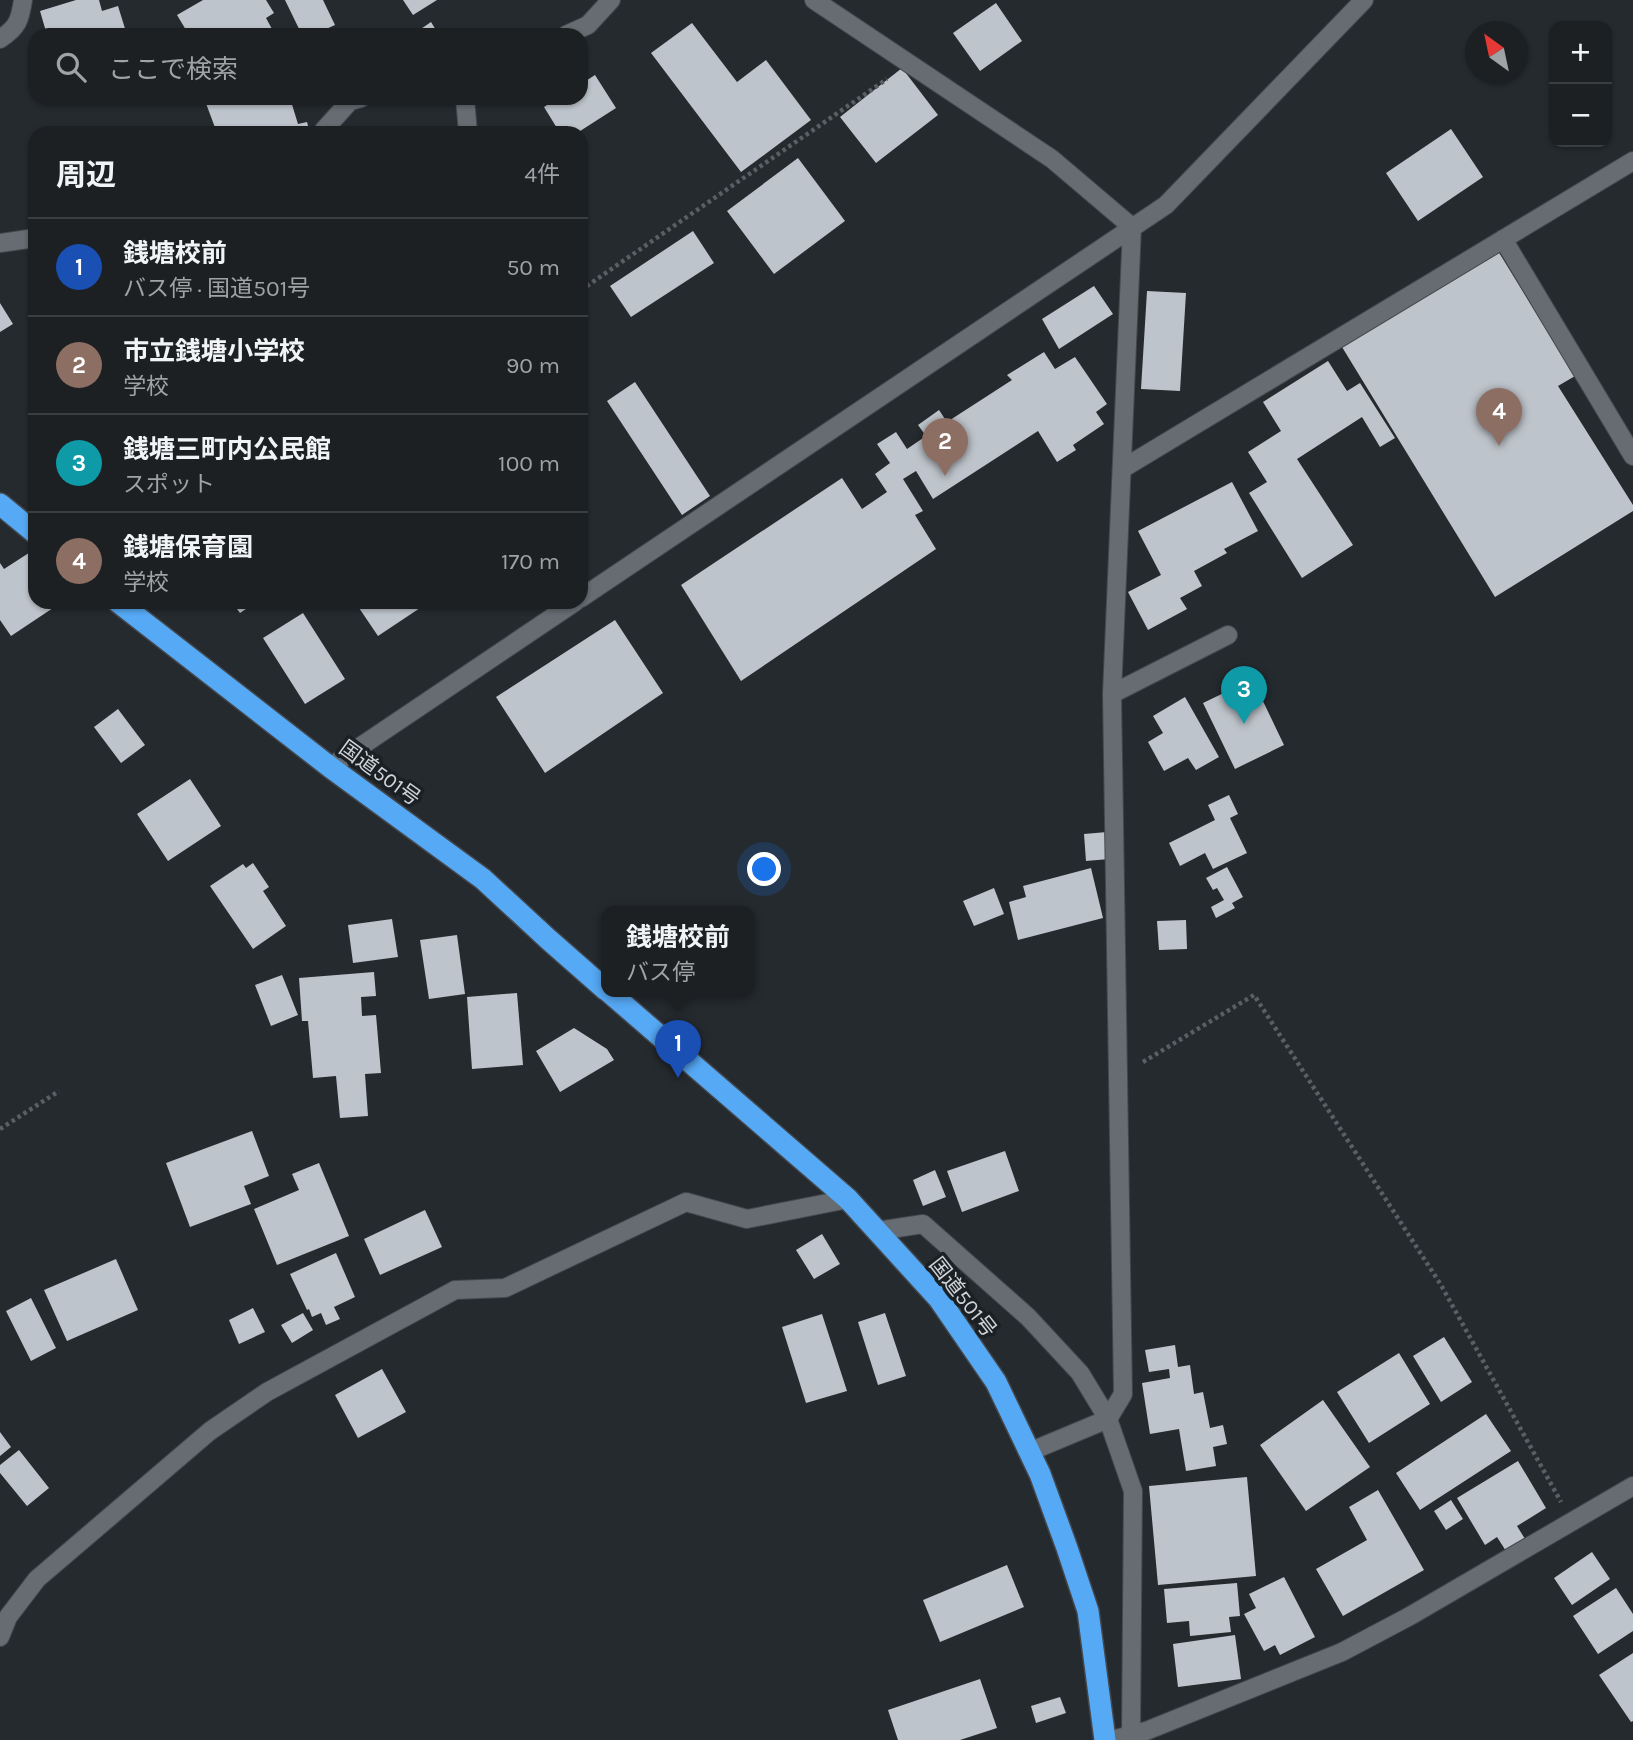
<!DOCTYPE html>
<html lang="ja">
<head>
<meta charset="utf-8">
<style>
	:root { --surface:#1c2023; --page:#292d30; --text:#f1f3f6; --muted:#a0a3a6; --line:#3a3e41; --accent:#d93025 }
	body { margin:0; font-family:Karla,"Noto Sans JP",sans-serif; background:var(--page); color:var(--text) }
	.controls { position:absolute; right:21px; top:21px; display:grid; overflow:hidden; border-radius:14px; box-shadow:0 2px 5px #0004 }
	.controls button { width:63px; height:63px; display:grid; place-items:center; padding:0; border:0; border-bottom:2px solid var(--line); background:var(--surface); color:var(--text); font:35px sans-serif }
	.compass { position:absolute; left:1465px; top:21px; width:63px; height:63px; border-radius:50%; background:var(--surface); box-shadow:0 2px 5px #0004; rotate:327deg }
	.you { position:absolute; left:765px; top:870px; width:24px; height:24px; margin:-18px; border:5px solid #fff; border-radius:50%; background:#1a73e8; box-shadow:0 0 0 10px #1a73e833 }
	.badge { display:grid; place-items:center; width:46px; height:46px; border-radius:50%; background:var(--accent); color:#fff; font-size:23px; font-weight:700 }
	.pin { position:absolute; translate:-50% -58px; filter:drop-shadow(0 2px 4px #0008) }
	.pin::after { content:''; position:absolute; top:37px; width:24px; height:21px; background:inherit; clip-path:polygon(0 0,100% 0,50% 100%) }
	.popup { position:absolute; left:601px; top:906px; width:154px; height:91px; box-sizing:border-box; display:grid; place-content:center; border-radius:14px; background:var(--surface); filter:drop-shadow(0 2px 5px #0005); font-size:23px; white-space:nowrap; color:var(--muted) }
	.popup b { font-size:26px; color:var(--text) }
	.popup::after { content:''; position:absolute; left:50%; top:100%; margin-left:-14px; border:14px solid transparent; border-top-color:var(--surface) }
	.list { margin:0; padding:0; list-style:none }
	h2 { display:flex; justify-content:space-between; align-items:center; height:91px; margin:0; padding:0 28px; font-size:30px }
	h2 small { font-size:23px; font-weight:400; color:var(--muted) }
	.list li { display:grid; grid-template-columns:46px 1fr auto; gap:21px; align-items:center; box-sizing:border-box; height:98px; padding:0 28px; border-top:2px solid var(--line) }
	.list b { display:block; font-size:26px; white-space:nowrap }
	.list p { margin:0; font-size:23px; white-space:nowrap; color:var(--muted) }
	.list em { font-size:23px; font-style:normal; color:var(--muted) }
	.icon { flex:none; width:38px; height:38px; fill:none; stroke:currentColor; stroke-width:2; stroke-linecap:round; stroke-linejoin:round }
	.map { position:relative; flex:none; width:1633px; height:1740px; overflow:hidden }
	.search { position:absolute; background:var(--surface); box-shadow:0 2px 5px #0004; left:28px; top:28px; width:560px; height:77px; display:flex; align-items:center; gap:18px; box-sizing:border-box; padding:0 24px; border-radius:21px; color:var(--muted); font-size:26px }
	.panel { position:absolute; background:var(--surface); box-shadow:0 2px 5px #0004; left:28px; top:126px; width:560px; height:483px; border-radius:21px }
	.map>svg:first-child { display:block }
	.building { fill:#bec4cb }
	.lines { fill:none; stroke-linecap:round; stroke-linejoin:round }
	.minor-casing { stroke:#44484d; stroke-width:20 }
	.highway-casing { stroke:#44484d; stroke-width:24 }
	.path { stroke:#5b5f64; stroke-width:4.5; stroke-dasharray:3.5 3.5; stroke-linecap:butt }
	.minor { stroke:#666c72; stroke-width:18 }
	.highway { stroke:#56a9f5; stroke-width:21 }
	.labels { text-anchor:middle; stroke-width:7; stroke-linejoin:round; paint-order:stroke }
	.street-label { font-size:21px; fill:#d0d3d7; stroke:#1b2025 }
</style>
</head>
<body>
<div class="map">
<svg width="1633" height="1740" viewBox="0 0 1633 1740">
	<rect width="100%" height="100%" fill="#252a2f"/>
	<path class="building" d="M76 0H99L102 11 118 6 127 35H47L40 11Z
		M203 0H266L274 13 266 18 272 29 262 35H189L177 15Z
		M285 0H323L335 25 313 35H302Z
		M403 0H437L413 15Z
		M996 3 1022 41 980 71 953 33Z
		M431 22 439 35H412Z
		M692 23 737 82 766 60 811 120 741 172 651 53Z
		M902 68 938 115 876 163 840 117Z
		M595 75 616 108 577 133H560L544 107 558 98H581V84Z
		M204 98H290L298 124 307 122 310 133H217Z
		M1451 129 1483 177 1418 221 1386 173Z
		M798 158 845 221 774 274 727 211Z
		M693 231 714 263 631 317 610 286Z
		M1498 251 1575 376 1558 386 1633 505V511L1495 597 1342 347Z
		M1094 286 1113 314 1059 349 1042 319Z
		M1147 291 1186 293 1180 391 1141 389Z
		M0 303 13 324 0 332Z
		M1044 352 1055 369 1075 357 1107 404 1096 412 1104 424 1073 445 1076 450 1057 462 1038 431 933 499 916 471 903 479 923 511 915 515 936 549 741 681 681 585 842 478 862 509 887 492 875 474 890 463 877 444 896 432 907 449 926 436 918 425 939 410 947 422 1012 380 1007 375Z
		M1328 361 1347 391 1360 383 1395 438 1380 447 1362 417 1297 459 1353 545 1302 578 1249 493 1267 482 1248 452 1281 431 1263 402Z
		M635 382 710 496 682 515 607 401Z
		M1232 482 1258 531 1224 549 1227 553 1194 571 1202 586 1180 598 1187 609 1148 630 1128 592 1161 575 1138 531Z
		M35 549V602H62L11 636 0 620V563L4 569Z
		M232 602H256L240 613Z
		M355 602H429L378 636Z
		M303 613 345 679 305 704 263 638Z
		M615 620 663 693 545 773 496 697Z
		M1248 670 1284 745 1235 769 1203 703 1230 690 1225 681Z
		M1185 697 1219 757 1196 770 1188 758 1164 771 1148 742 1163 733 1153 716Z
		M118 709 145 745 121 763 94 727Z
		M190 779 221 826 168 861 137 814Z
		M1229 795 1238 814 1230 818 1247 853 1213 869 1205 853 1180 866 1169 843 1215 820 1208 805Z
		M1107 832 1109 859 1086 861 1084 834Z
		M253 863 269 887 263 891 286 926 253 949 210 886 243 864 246 868Z
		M1227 867 1243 897 1232 903 1235 908 1216 918 1211 907 1224 900 1217 888 1213 890 1206 878Z
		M1091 868 1103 918 1018 940 1009 902 1026 897 1023 886Z
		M994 888 1004 914 974 926 963 901Z
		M392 919 398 957 353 963 348 925Z
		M1186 920 1187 949 1159 950 1157 921Z
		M457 935 465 994 429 999 420 940Z
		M374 972 376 996 361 997 362 1016 376 1015 381 1073 365 1074 368 1116 340 1118 336 1076 313 1078 308 1021H302L299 978Z
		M282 975 298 1015 271 1026 255 985Z
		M517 993 523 1065 472 1069 467 997Z
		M574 1028 607 1049 614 1060 560 1092 536 1051Z
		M252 1131 269 1176 244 1186 251 1204 190 1227 166 1163Z
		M1005 1151 1019 1191 962 1212 947 1171Z
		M319 1163 349 1236 277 1265 254 1209 299 1190 292 1174Z
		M935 1170 946 1197 923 1206 913 1180Z
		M425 1210 442 1247 380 1275 364 1239Z
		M822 1234 840 1264 814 1279 796 1250Z
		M336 1253 355 1297 334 1307 340 1319 326 1325 321 1313 312 1317 309 1309 307 1310 290 1274Z
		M116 1259 138 1310 67 1341 44 1290Z
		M31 1298 56 1348 31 1361 6 1311Z
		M253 1308 265 1332 239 1344 229 1320Z
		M303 1313 313 1330 292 1343 281 1325Z
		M885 1313 906 1376 878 1385 858 1322Z
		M822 1314 847 1391 806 1403 782 1327Z
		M1444 1337 1472 1382 1441 1402 1413 1356Z
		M1175 1345 1178 1367 1190 1365 1194 1394 1203 1392 1210 1428 1223 1425 1227 1444 1213 1447 1216 1466 1186 1471 1179 1429 1150 1434 1142 1383 1170 1378 1169 1369 1149 1372 1145 1350Z
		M1399 1353 1430 1404 1369 1443 1337 1392Z
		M382 1369 406 1412 358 1438 335 1395Z
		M1323 1400 1370 1467 1306 1511 1260 1445Z
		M1486 1414 1511 1451 1420 1510 1396 1473Z
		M0 1432 11 1447 0 1456Z
		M19 1450 49 1488 27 1506 0 1473V1465Z
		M1518 1461 1546 1508 1517 1526 1525 1539 1506 1551 1497 1537 1485 1545 1457 1498Z
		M1247 1477 1256 1576 1158 1585 1149 1486Z
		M1378 1490 1424 1570 1343 1616 1316 1569 1367 1540 1349 1507Z
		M1451 1500 1463 1519 1446 1530 1434 1511Z
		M1592 1552 1610 1579 1572 1605 1554 1578Z
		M1007 1565 1024 1607 940 1642 923 1600Z
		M1284 1577 1315 1637 1280 1655 1275 1645 1264 1651 1244 1614 1256 1608 1249 1594Z
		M1237 1583 1240 1616 1229 1617 1231 1632 1190 1636 1189 1621 1167 1623 1164 1589Z
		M1616 1588 1633 1614V1631L1598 1654 1573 1616Z
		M1235 1635 1241 1679 1178 1687 1173 1644Z
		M1633 1653V1721L1631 1722 1599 1675Z
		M980 1679 997 1728 960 1740H898L888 1710Z
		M1060 1697 1066 1713 1036 1723 1031 1706Z"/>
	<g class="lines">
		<defs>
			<path id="minor" d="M814 0 1052 159 1132 227
				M566 35 588 25 611 0
				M0 39C18 27 20 20 23 0
				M465 98 468 133
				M323 131 350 101 361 98
				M1503 239 1633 456
				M0 243 35 238
				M1122 469 1633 161
				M581 598 1166 205 1364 0
				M1112 694 1228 635
				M330 767 575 602
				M877 1231 923 1224 1028 1317 1080 1373 1108 1419 1133 1491 1131 1735
				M1029 1452 1108 1419 1123 1394 1112 694 1132 227
				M0 1637 8 1617 37 1579 210 1431 267 1392 455 1290 505 1288 686 1202 747 1219 848 1199
				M1112 1740 1146 1731 1342 1652 1410 1616 1633 1486"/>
			<path id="highway" d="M0 504 35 533
				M118 602 330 767 483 879 548 939 606 990
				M609 992 848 1199 939 1299 996 1382 1040 1474 1067 1548 1088 1611 1105 1740"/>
		</defs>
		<use href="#minor" class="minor-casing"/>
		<use href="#highway" class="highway-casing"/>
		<path class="path" d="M581 290 887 79
			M1143 1062 1254 995 1441 1285 1561 1502
			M0 1129 59 1091"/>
		<use href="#minor" class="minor"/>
		<use href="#highway" class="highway"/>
	</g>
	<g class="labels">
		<g class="street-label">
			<text transform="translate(380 773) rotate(36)" y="7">国道501号</text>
			<text transform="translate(963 1297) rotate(52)" y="7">国道501号</text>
		</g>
	</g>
</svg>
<div class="controls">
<button>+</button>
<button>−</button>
</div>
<svg class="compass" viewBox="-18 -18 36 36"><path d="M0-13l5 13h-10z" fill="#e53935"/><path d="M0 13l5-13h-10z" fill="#a0a3a6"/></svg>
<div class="you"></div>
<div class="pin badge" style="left:678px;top:1078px;background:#1a4fb4">1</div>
<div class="popup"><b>銭塘校前</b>バス停</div>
<div class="pin badge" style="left:945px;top:476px;background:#8d6e63">2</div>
<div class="pin badge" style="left:1244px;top:724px;background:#0f9aa8">3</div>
<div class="pin badge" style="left:1499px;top:446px;background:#8d6e63">4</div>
<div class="search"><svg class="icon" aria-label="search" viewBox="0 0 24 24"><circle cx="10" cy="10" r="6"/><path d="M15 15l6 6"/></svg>ここで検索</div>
<section class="panel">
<h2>周辺<small>4件</small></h2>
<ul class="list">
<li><span class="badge" style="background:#1a4fb4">1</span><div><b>銭塘校前</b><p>バス停 · 国道501号</p></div><em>50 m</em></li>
<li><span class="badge" style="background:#8d6e63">2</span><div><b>市立銭塘小学校</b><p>学校</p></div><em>90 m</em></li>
<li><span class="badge" style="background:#0f9aa8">3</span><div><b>銭塘三町内公民館</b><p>スポット</p></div><em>100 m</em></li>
<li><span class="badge" style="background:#8d6e63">4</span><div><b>銭塘保育園</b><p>学校</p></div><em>170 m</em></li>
</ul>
</section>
</div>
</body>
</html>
